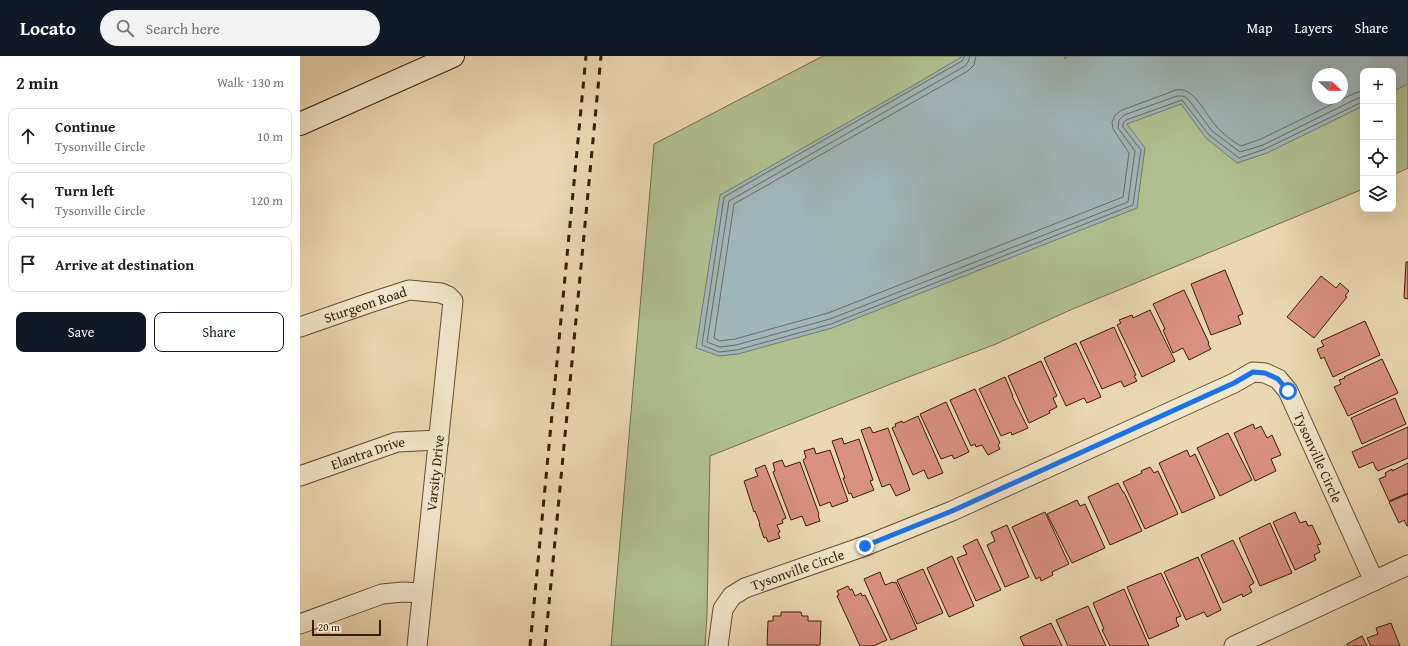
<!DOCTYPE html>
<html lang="en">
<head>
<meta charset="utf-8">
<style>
	:root { --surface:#fff; --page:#f2f2f2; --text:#202124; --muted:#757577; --line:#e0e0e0; --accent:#111827 }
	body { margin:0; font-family:"Gentium Book Plus",serif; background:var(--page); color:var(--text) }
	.controls { position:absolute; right:12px; top:12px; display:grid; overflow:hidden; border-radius:8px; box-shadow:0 4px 16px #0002 }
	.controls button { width:36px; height:36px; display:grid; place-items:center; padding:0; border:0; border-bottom:1px solid var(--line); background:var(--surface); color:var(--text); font:20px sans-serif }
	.compass { position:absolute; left:1012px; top:12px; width:36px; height:36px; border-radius:50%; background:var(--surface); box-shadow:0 4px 16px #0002; rotate:111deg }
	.scale { position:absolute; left:12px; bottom:10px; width:69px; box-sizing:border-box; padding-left:4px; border:2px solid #381d05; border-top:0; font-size:11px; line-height:14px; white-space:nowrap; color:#381d05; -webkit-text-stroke:3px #f2e6cc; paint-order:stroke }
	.stop { position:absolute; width:12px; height:12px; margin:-9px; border:3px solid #1a73e8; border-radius:50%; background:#fff }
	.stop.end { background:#1a73e8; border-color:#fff; box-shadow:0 1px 4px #0008 }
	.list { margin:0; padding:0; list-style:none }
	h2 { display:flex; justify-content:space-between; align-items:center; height:52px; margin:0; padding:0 16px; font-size:17px }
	h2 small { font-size:13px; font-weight:400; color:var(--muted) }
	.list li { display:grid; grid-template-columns:26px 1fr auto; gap:12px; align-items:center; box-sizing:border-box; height:56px; margin:0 8px 8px; padding:0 8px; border:1px solid var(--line); border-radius:8px }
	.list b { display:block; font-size:15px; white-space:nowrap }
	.list p { margin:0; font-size:13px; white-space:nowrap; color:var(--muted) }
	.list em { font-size:13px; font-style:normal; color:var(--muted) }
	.actions { display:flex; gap:8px; padding:12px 16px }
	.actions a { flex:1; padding:9px 0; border:1px solid var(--accent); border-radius:8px; text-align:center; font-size:14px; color:var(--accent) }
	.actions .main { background:var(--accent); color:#fff }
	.icon { flex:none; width:22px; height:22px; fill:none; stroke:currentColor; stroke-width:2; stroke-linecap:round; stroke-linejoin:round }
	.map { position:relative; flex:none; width:1108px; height:590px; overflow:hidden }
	header { display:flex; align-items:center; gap:24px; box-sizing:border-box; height:56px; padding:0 20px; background:var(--accent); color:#fff }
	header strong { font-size:19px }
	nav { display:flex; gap:22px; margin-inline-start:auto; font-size:14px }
	.search { width:280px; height:36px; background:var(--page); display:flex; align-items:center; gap:10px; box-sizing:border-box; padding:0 14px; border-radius:22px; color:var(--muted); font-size:15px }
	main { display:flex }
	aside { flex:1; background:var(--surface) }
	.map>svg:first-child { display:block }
	.green { fill:#b1c090; stroke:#746e4a; fill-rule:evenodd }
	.water { fill:#9fb6b8; stroke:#767970; fill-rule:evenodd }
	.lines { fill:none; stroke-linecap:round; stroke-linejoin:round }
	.shore { stroke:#6c6a5e; stroke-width:1 }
	.building { fill:#da9081; stroke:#381d05 }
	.minor-casing { stroke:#654c30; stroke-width:21 }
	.secondary-casing { stroke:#381d05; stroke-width:24 }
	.minor { stroke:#f2e6cc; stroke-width:19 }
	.secondary { stroke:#f2e6cc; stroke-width:22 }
	.rail { stroke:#381d05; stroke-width:3; stroke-dasharray:7 7; stroke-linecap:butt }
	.route { stroke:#1a73e8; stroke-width:5 }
	.labels { text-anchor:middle; stroke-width:3; stroke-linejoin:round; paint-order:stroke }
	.street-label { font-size:14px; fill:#381d05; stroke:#f2e6cc }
</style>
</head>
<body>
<header>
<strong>Locato</strong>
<div class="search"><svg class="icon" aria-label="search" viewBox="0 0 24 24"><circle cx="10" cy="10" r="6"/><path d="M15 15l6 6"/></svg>Search here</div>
<nav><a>Map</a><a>Layers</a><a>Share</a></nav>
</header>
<main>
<aside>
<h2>2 min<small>Walk · 130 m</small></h2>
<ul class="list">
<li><svg class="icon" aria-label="ahead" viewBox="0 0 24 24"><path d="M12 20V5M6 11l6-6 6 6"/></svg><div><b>Continue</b><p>Tysonville Circle</p></div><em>10 m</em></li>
<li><svg class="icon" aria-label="left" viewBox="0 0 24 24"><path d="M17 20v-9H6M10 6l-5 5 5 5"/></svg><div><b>Turn left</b><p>Tysonville Circle</p></div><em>120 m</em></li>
<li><svg class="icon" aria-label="arrive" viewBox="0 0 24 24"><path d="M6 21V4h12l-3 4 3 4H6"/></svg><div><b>Arrive at destination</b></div></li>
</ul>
<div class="actions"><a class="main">Save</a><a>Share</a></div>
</aside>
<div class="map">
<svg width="1108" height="590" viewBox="0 0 1108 590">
	<rect width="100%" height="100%" fill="#ebd8b0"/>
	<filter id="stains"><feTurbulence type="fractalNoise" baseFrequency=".005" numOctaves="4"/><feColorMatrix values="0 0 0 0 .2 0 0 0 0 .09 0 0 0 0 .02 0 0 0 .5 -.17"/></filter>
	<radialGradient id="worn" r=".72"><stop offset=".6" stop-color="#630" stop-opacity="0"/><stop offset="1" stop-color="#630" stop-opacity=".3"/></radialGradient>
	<path class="green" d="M523 0H1108V112L1093 119V15H1063V133L768 255 696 288 606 322 410 400 407 559 405 590H311L354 88ZM1018 18H1042V42H1018Z"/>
	<path class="water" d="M663 0H764L765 3 768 0H1108V28L1093 35V15H1063V50L967 97 937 107 906 82 881 48 827 68 845 92 837 152 532 272 438 298 419 300 396 292 420 139 614 29ZM1018 18H1042V42H1018Z"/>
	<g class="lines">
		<path class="shore" d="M665 0 662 5 424 141 402 289 419 296 437 294 531 268 833 149 841 94 823 71V67L826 64 882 44 909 79 939 102 965 93 1060 47H1063
			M670 0 668 6 665 10 429 145 407 286 420 291 436 289 530 263 828 146 835 95 818 72 819 64 824 59 877 40H883L888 43 912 75 940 96 963 89 1058 42 1063 41
			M676 0 674 9 668 15 434 148 414 282 420 285 435 283 528 257 823 141 829 97 813 73 812 66 815 59 822 54 876 34C894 30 905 58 916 70 922 77 933 86 941 90L961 83 1055 37 1063 35"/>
	</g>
	<path class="building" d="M1106 206H1108V243L1104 242Z
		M925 214 943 258 938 260 941 268 911 279 891 228Z
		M1021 220 1036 232 1040 227 1049 235 1045 240 1047 241 1014 282 987 261Z
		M884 234 909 287 908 288 911 293 889 304 883 292 873 297 863 274 865 273 853 248Z
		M850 254 875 305 842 321 817 269 821 267 819 264 832 259 833 262Z
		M1065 265 1080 299 1033 321 1024 301 1021 303 1017 293 1024 290 1021 285Z
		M814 271 836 319 834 320 837 325 824 331 821 325 802 333 780 286Z
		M776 287 801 341 787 347 784 342 766 350 744 302Z
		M1082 303 1098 337 1048 360 1034 331 1041 328 1039 324 1045 322 1044 321Z
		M741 305 757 340 753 342 757 351 749 355 750 357 729 367 708 320Z
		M705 321 713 340H712L728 372 712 379 711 376 701 380 679 333Z
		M675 333 700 387 698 389 700 393 688 399 682 389 676 391 675 388 671 390 650 344Z
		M1095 342 1106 368 1062 388 1051 362Z
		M646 346 669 396 654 403 652 399 641 403 620 358Z
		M618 360 643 417 628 423 624 414 613 419 592 372 596 370 595 368 602 365 603 367Z
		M953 368 955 373 961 370 967 382 972 379 981 399 971 403 976 415 955 425 934 377Z
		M570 371 573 377 588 372 610 434 596 440 590 428 582 431 561 374Z
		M1108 371V402L1078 415 1077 413H1076L1073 406 1059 412 1052 396Z
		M928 377 952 424 920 440 897 392Z
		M542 382 544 388 559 383 573 424 570 425 574 434 553 442 551 437 549 438 543 422H545L532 385Z
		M514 392 516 398 530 394 548 445 532 451 530 446 520 450 503 404 506 402 504 395Z
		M887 394 890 401 895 398 915 442 882 457 859 407Z
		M482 404 485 411 500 406 519 458 518 459 520 465 506 470 502 460 491 464 473 416 475 415 473 407Z
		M1108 407V437L1089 445 1079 423 1086 420 1085 417 1092 413V415Z
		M465 409 486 462 482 464 483 467 477 469 480 476 478 477 480 482 468 486 466 481 464 482 459 468H460L455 455 454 456 444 425 458 420 455 413Z
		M850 411 854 417 858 415 878 458 845 473 823 426 842 417 841 415Z
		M818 427 823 436H824L842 475 810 489 788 441Z
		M1108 438V470H1107L1104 464 1099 467 1089 446Z
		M777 444 780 450 785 448 805 492 772 507 747 458Z
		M745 456 769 508 752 516 753 519 741 525 740 521 736 523 712 471Z
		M995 456 1000 467 1006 465 1008 470 1012 469 1021 488 1017 489 1020 496 1014 499 1016 504 995 514 973 466Z
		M970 467 992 517 960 530 939 482Z
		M707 469 729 521 705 531 687 489 695 485 691 476Z
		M677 483 701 534 676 545 657 502 667 498 663 490Z
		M933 484 954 527 949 530 952 536 943 541 942 538 923 547 901 499Z
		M652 500 674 550 649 561 627 512Z
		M898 501 921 554 907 561 904 556 886 564 864 516Z
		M623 513 643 557 617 568 597 524Z
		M580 516 585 529 593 526 594 527 596 526 617 573 591 584 564 523Z
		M861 517 881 560 876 562 877 563 876 564 879 570 849 583 827 531Z
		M548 530 550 534 552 533 555 540 561 537 562 540 565 539 587 584 573 590H560L537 540 539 539 537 535Z
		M824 533 849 590H810L802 574 804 573 793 547Z
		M788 550 806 590H768L756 564Z
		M481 556H501L502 560H508V565H521L520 589H467L468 565H473V560H481Z
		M751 567 762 590H724L720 581Z
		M1091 567 1100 590H1071L1067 582 1078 578 1076 572Z
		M1062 580 1067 590H1047V588Z"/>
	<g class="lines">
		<defs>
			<g id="minor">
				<path id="s1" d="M0 271 69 247 109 234 141 237 148 240 153 245 117 590"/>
				<path id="s2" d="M0 420 97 386 139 384"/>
				<path d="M0 568 82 538 103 536 122 537"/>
				<path id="s3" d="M418 590 423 553 432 540 445 532 565 490 652 455 934 327 953 316 965 317 978 323 988 335 1074 525"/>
				<path d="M934 590 1108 509"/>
			</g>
			<path id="secondary" d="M0 68 153 0"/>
		</defs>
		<use href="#minor" class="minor-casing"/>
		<use href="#secondary" class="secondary-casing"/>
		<use href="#minor" class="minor"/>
		<use href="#secondary" class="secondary"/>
		<path class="rail" d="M230 590 286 0
			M245 590 301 0"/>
	</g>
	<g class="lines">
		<path class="route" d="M565 490 652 455 934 327 953 316 965 317 978 323 988 335"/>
	</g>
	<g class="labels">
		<g class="street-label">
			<text dy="5" stroke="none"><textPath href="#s1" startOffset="69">Sturgeon Road</textPath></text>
			<text dy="5" stroke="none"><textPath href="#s2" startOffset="72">Elantra Drive</textPath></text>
			<text dy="5" stroke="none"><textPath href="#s3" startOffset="736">Tysonville Circle</textPath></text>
			<text transform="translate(135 417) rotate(-84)" y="5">Varsity Drive</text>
			<text dy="5" stroke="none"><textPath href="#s3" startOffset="124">Tysonville Circle</textPath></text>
		</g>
	</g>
	<rect width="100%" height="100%" filter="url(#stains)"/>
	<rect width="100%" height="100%" fill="url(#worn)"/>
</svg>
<div class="controls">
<button>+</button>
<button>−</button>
<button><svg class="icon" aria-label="locate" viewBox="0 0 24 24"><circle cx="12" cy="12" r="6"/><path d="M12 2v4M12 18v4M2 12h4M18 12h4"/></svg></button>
<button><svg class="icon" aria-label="layers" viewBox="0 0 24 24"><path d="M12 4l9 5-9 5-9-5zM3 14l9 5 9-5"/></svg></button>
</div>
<svg class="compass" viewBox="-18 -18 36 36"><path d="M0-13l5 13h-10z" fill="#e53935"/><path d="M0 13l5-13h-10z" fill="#757577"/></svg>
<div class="scale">20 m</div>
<div class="stop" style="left:988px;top:335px"></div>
<div class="stop end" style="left:565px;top:490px"></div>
</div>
</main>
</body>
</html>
